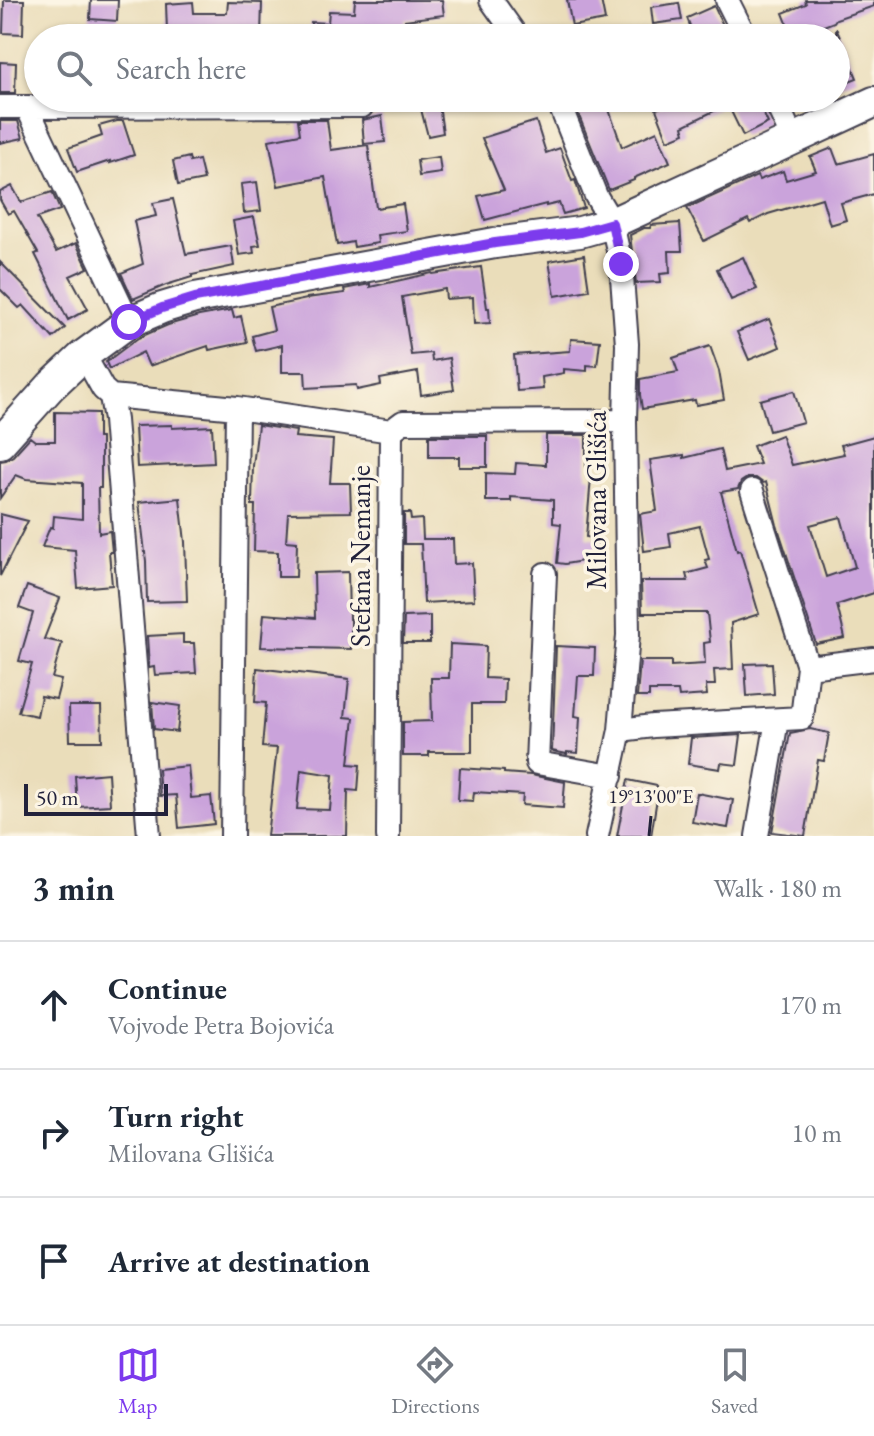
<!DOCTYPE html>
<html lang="en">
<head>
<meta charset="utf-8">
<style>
	:root { --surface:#fff; --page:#f2f2f3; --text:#1f2937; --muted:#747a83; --line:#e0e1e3; --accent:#7c3aed }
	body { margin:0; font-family:"EB Garamond",serif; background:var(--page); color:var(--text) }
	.scale { position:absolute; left:24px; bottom:20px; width:144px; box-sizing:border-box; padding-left:8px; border:4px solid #22223b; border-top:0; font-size:22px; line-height:28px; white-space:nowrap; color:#22223b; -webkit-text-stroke:6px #fcf5e5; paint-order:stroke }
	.stop { position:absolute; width:24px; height:24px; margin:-18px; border:6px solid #7c3aed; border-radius:50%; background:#fff }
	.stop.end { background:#7c3aed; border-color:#fff; box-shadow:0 2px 8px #0008 }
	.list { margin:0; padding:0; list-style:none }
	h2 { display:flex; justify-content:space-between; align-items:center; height:104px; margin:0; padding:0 32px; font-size:34px }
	h2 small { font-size:26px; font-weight:400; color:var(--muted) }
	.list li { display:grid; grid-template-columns:52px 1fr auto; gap:24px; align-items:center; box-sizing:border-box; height:128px; padding:0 32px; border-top:2px solid var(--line) }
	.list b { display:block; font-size:30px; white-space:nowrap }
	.list p { margin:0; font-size:26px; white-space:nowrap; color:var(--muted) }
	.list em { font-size:26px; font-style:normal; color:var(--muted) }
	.icon { flex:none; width:44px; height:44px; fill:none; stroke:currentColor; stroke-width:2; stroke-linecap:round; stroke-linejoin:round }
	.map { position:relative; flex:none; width:874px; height:836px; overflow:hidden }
	.search { position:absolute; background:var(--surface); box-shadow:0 2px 6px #0004; left:24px; right:24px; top:24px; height:88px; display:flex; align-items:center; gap:20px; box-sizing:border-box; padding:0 28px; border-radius:44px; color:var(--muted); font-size:30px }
	.sheet { height:488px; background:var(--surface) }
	nav { display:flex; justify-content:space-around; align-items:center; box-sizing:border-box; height:112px; border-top:2px solid var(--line); background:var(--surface); font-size:22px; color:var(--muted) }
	nav a { display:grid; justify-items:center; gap:4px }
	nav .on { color:var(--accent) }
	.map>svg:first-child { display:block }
	.building { fill:#caa3db; fill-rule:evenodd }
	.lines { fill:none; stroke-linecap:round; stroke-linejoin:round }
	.street-casing { stroke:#403e4e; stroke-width:26 }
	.secondary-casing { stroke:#403e4e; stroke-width:34 }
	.street { stroke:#fff; stroke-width:22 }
	.secondary { stroke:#fff; stroke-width:30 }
	.route { stroke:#7c3aed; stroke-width:10 }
	.ticks { fill:none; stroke:#22223b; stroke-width:3 }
	.labels { text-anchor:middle; stroke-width:7; stroke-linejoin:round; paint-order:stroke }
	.street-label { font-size:28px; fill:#22223b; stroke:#fcf5e5 }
	.ticks-label { font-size:20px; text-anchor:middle; fill:#22223b; stroke:#fcf5e5; stroke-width:7; stroke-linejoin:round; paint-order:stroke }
</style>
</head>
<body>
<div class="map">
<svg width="874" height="836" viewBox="0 0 874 836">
	<rect width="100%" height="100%" fill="#fcf5e5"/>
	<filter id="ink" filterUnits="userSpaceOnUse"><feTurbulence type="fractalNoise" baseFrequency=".0125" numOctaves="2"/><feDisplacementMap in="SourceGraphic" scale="16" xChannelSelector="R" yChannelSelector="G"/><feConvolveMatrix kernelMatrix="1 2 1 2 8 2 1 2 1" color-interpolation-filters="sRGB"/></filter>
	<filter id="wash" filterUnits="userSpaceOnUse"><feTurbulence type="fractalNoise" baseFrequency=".006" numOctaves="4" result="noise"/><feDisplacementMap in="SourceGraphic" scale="32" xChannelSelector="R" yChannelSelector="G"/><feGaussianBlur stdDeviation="1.8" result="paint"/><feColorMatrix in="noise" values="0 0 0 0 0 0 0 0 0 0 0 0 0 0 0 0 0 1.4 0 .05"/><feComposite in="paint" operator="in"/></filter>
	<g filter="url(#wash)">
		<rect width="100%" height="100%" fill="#eaddba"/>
		<g id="blocks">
			<path class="building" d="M4 0H24L23 34 3 33Z
				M91 0H118L117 21 90 19Z
				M355 0H442L444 15 405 20V35L380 34V38H310L311 22 328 23 329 11 354 12Z
				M567 0H601L605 20 572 26Z
				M805 0H874V6L836 19 834 22 793 38 783 13 806 4Z
				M193 2 194 13H227L228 2 262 3 261 35 200 34V29L167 31 166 4Z
				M679 3 682 20 653 24 651 7Z
				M714 6 729 38H695L687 18Z
				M836 28 857 78 836 86Z
				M0 62 16 63 15 93H0Z
				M418 98H438L443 133 428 136Z
				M577 98H605L622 147 657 131 670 162 634 178V180L609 190 575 106 579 105Z
				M685 98H712L718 109 683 126 685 133 668 140 656 109Z
				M747 98H756L768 123 743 136 729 107Z
				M382 116 385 142 364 144 362 120Z
				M298 120H327L331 150 368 145 376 208 403 204 407 231 377 235 378 243 354 247 353 242 337 245 325 177 278 186 269 140 300 134Z
				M0 121H18L23 138 0 143Z
				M117 121H123L134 155 110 163V161L77 172 68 148 102 136 99 126Z
				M536 121 546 153 560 148 572 181 575 180 584 208 563 214 559 203 546 206V204L485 220 478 196 504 190 482 138Z
				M832 148 838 164 874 154V194L841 203 846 220 830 225 822 198 768 214 750 223 748 219 704 241 687 208 757 176 759 180 783 171 786 180 816 171 810 157Z
				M189 157 190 162 199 160 204 180 178 185 173 161Z
				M439 157 441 173 419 176 417 160Z
				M257 182 261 211 244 213 241 184Z
				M12 186 21 202 52 192 60 210 37 218 56 252 76 243 88 268 70 276 88 309 68 320 35 254 38 253 14 211 8 214 0 200V192Z
				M173 199 186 254 231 246 234 266 192 275V277L166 285 133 299 121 273 143 264 134 221 156 216 153 203Z
				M254 217 260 245 253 246 254 253 239 255 233 221Z
				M680 223 682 251H669L670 273 660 274 661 282 636 283 630 235 644 228H650L651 225Z
				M584 255 589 290 555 296 549 261Z
				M743 257 757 289 731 300 717 269Z
				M0 262 65 328 53 338 23 305 19 308 0 289Z
				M481 267 487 308H489L490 323 474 324 473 297 446 299 445 289 402 297 411 355 431 353 432 361 449 358 454 390 421 395 418 372 380 379 381 385 357 390 356 385 306 388 305 372H282V345L256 351 252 336 274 330 269 307 307 299V298L345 293 344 289 370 284V287L432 273 433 274Z
				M232 310 234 318 241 316 247 342 209 350 208 346 149 366 143 352 109 369 106 362 138 338 168 325 199 316Z
				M769 319 780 347 749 360 737 332Z
				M571 339 600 341 597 366 587 365V371L564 369V373L542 377 543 389 517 391 514 355 570 351Z
				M710 346 719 371 724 400 696 405 695 400 642 409 640 395V379L678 372 673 358Z
				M794 391 803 422 769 431 760 400Z
				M55 412 98 413V438H101V488H98L99 533 110 531 112 552H109L112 585 78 588 75 550 42 547 50 527 53 528 54 516 82 519V483L26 479 16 475 0 498V461L6 460 13 456 30 437 35 441H55Z
				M172 425V428L212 426 214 463 137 467 135 426Z
				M258 425 296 431 295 437 333 440 330 483H350L351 512 288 513 286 541 297 542 296 577H278V552L254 551 255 505H252L253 466Z
				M546 435H586V476L591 477 586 537 598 539 595 559 565 564 557 563 561 524 553 523V500L511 497V501H486V473L515 474 516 463 546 465Z
				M781 435 792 465 844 454 841 445 874 436V593L837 605 845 638 816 644 777 525 766 482 763 483 756 478H747L741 482 738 489 721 492 737 551 740 550 759 614 731 623 733 669 714 670 715 685H706L707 695 679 697 678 691H649V697H637L640 661H671V666L705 664 704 643 710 642 707 613H642L641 581H688L686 574 708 568 705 560 709 559 700 526 669 533 671 547 644 551 640 514 657 511 650 460 684 455V458L720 449 725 471 760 464 753 446ZM841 517 855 567 826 577 810 525Z
				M429 436H487V467H459V457H429Z
				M180 498 185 542 187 601 147 602 146 561 139 502Z
				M404 513H410L411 520 422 519 423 539H453L454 564 472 563 474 600 424 603 421 544H404Z
				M0 514 28 521 0 576Z
				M348 572 349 619H351V649L261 647 264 614 315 618 314 573Z
				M27 586 60 598 44 639 62 643 52 678 61 680 56 699 41 696 37 716 18 712 32 664 19 661 33 613 19 608Z
				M430 616V643H403L404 617Z
				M183 634V643H194L196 673 155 675 154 667 149 668 147 636Z
				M450 644 486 646 485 678 505 679 504 704H472V752H429V756H403V722L432 721 431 678H449Z
				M556 646 595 648 594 676H578L575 716 580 717 578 753 567 752V754L552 751Z
				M772 663 774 694 747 696 745 664Z
				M257 668 349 679 345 717 354 718 349 764 360 765 358 791 348 790 347 836H267L277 748 262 747 266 703 255 702ZM301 770 333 775 330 810 297 809Z
				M152 702 180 706 177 732 154 729Z
				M69 706H101L102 741H70Z
				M810 729 829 733 824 761 818 760 805 836 772 832 790 733Z
				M741 735 737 765 721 763 720 769 688 764 691 738Z
				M188 766 191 798 211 796 214 824 179 828 176 795 160 796 158 769Z
				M460 768 504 771V773L531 775 565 782 563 808 522 805 523 795 474 792 473 801 458 800Z
				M108 773 110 805 77 807 75 776Z
				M628 780 657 786 656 791 658 792 651 836H617Z
				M697 793 733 800 728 828 692 822Z"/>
		</g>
	</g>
	<g filter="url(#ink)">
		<use href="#blocks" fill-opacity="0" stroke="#403e4e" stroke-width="2"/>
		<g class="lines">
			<defs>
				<path id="street" d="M491 0 518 38
					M727 0 746 38
					M557 98 596 196 612 223 621 264 627 344 625 421 628 635 620 730 597 836
					M774 98 793 139
					M0 107H27L129 322
					M27 107 362 106
					M84 355 103 389 111 396 115 420 149 836
					M111 396 237 408 391 431 388 836
					M391 431 403 422 625 421
					M752 491 808 667
					M545 574 537 763 611 776
					M620 730 653 726 802 718 808 667 874 659
					M232 836 237 408
					M757 836 777 720"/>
				<path id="secondary" d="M0 443 51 386 84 355 129 322 162 308 195 298 495 243 580 232 612 223 874 102"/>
			</defs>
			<use href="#street" class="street-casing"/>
			<use href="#secondary" class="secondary-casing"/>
			<use href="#street" class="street"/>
			<use href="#secondary" class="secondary"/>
		</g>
	</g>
	<g class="lines" filter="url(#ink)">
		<path class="route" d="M129 322 162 308 195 298 495 243 580 232 612 223 621 264"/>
	</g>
	<path class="ticks" d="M649 836 651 816"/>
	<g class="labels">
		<g class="street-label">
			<text transform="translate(596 500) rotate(-90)" y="10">Milovana Glišića</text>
			<text transform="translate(360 556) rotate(-90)" y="10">Stefana Nemanje</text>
		</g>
	</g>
	<g class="ticks-label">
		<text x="651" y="803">19°13'00"E</text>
	</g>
</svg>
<div class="scale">50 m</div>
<div class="stop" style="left:129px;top:322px"></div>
<div class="stop end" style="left:621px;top:264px"></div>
<div class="search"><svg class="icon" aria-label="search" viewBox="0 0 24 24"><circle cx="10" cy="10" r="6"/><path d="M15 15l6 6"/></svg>Search here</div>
</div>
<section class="sheet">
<h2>3 min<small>Walk · 180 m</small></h2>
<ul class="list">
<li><svg class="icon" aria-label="ahead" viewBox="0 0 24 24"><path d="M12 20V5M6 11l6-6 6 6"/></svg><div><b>Continue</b><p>Vojvode Petra Bojovića</p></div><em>170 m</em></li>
<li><svg class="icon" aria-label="right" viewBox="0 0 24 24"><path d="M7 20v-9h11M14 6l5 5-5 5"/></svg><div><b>Turn right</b><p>Milovana Glišića</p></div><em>10 m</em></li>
<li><svg class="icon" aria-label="arrive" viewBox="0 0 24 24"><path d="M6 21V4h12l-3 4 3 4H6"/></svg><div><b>Arrive at destination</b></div></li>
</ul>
</section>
<nav>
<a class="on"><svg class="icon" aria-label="map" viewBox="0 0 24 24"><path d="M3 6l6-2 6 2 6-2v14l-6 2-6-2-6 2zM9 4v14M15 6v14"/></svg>Map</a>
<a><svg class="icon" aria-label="directions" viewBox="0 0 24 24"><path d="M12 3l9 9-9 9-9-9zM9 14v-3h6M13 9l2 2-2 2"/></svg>Directions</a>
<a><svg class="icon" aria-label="saved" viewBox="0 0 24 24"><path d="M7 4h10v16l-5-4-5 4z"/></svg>Saved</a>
</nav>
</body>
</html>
